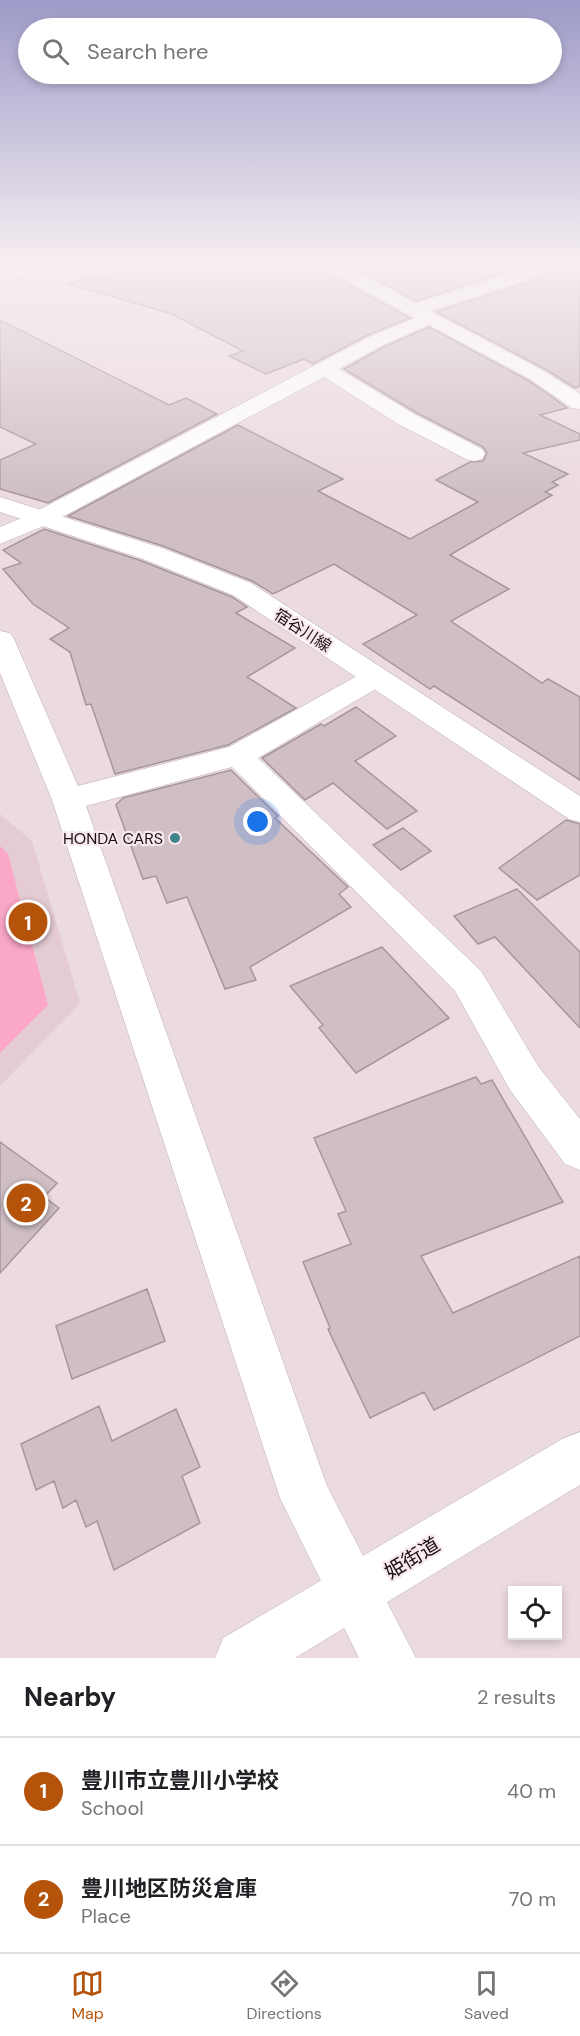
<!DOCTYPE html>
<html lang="en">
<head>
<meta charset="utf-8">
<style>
	:root { --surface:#fff; --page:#f2f2f2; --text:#202124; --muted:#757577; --line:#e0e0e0; --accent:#b45309 }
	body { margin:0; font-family:"DM Sans","Noto Sans JP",sans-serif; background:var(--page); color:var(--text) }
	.controls { position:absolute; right:18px; bottom:18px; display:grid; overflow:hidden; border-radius:0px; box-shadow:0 3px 9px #0003 }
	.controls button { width:54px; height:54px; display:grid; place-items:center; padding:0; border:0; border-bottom:2px solid var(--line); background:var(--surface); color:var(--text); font:30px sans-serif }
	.you { position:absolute; left:258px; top:822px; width:21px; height:21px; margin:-15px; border:4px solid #fff; border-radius:50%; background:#1a73e8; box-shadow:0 0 0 9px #1a73e833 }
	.badge { display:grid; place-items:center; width:39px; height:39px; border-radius:50%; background:var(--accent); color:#fff; font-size:20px; font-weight:700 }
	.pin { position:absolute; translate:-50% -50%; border:3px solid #fff; box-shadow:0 2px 6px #0006 }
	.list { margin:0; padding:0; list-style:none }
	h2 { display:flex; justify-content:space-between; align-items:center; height:78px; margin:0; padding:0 24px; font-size:26px }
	h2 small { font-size:20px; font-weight:400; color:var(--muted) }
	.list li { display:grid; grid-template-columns:39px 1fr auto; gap:18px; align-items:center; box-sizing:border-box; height:108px; padding:0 24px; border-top:2px solid var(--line) }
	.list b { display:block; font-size:22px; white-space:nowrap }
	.list p { margin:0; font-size:20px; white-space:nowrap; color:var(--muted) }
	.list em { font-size:20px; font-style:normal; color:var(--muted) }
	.icon { flex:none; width:33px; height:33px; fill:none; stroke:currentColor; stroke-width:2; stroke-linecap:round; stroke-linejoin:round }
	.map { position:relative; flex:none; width:580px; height:1658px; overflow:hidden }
	.search { position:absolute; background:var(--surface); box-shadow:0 3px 9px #0003; left:18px; right:18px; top:18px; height:66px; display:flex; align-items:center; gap:15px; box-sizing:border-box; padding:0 21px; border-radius:33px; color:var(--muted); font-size:22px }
	.sheet { height:294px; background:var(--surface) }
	nav { display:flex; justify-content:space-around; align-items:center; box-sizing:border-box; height:84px; border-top:2px solid var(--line); background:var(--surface); font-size:16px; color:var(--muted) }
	nav a { display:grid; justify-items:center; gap:3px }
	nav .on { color:var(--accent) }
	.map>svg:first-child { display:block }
	.built { fill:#e5ccd4 }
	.green { fill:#fba7c8 }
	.building { fill:#cfbfc5; stroke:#a6969b; stroke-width:1.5 }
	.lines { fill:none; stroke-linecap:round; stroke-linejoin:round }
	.minor-casing { stroke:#bfafb5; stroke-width:1 }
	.major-casing { stroke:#bfafb5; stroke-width:1 }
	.minor { fill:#fff; fill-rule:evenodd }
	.major { fill:#fff; fill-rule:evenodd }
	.poi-dot { fill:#3d8589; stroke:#f8e7ed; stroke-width:2 }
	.labels { text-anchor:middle; stroke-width:4.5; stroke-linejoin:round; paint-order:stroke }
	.street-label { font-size:16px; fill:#171113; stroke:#f8e7ed }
	.poi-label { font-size:16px; fill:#171113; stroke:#f8e7ed; text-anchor:end }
	.near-street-label { font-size:20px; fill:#171113; stroke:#f8e7ed }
</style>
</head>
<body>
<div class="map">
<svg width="580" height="1658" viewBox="0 0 580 1658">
	<rect width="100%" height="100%" fill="#ebdae0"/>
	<path class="built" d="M0 814 32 841 80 1003 0 1086Z"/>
	<path class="green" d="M0 846 8 854 48 1005 0 1053Z"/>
	<path class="building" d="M175 265H319L323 271 410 318 368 335 313 364 304 359 266 374 229 356 243 351 172 314 66 283Z
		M349 265H527L416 301Z
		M565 265H580V386L575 388 545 369 436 312 561 271Z
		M0 320 169 405 186 398 217 414 48 503 0 489V460L36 444 0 427Z
		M429 327 529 381 551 396 567 408 540 415 580 434V440L523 453 568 474 552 482 558 485 545 492 552 495 450 555 509 589 451 621 542 683 548 679 580 697V780L434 686 430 689 363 644 417 615 334 564 273 594 252 581 163 546 68 516 238 425 343 479 318 491 410 539 478 502 436 480 470 462 483 461 487 453 483 447 415 412 344 369 384 347Z
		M44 529 142 561 232 597 247 607 236 613 295 648 247 677 296 708 228 745 115 774 91 704 86 705 70 652 50 639 69 628 33 604 3 569 21 563 3 550Z
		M356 707 396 736 355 761 417 811 387 829 333 783 305 800 262 758 321 724 324 726Z
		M231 770 278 816 275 818 348 887 339 894 351 907 250 967 256 980 225 989 187 897 167 903 156 876 143 879 116 805 123 798Z
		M566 820 580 824V875L537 900 499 868Z
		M403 828 431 851 401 870 373 845Z
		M517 889 580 952V1028L495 937 478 944 454 916Z
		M382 947 449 1018 356 1073 319 1028 323 1025 290 986Z
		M476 1077 481 1084 492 1080 563 1202 421 1256 453 1313 580 1256V1336L434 1410 424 1392 370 1418 328 1329 330 1328 303 1262 351 1244 338 1214 346 1211 314 1138Z
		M0 1142 57 1183 44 1197 59 1208 0 1273Z
		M147 1289 165 1341 72 1379 56 1326Z
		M99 1406 112 1441 176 1409 200 1467 182 1476 200 1523 114 1570 97 1521 86 1527 76 1500 63 1508 54 1481 36 1490 21 1444Z"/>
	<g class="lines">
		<defs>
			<path id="minor" d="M321 265H344L416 303 535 265H563L560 269 430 311 544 371 580 394V409L572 408 530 379 429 325 383 345 339 369 414 414 482 449 485 454 482 459 474 461 466 459 398 424 324 377 51 523 0 544V527L33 513 369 337 415 318 324 269Z
				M0 631 10 633 14 639 78 786 229 747 366 671 376 668 386 671 390 677 386 683 258 758 481 971 538 1066 580 1119V1170L565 1164 510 1090 455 991 232 767 86 806 327 1486 416 1658H359L280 1498 52 800 0 673Z"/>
			<path id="major" d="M30 265H78L69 270 0 280V270Z
				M0 497 162 548 251 583 580 796V822L569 819 233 595 143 559 0 512Z
				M580 1432V1485L295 1658H215L223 1638 562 1439Z"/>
		</defs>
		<use href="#minor" class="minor-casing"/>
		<use href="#major" class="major-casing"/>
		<use href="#minor" class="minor"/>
		<use href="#major" class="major"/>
	</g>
	<linearGradient id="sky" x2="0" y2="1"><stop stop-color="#9d9ac8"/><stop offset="0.53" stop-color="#f6eef1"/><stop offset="1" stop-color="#f6eef1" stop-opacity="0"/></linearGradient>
	<rect width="580" height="497" fill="url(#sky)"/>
	<circle class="poi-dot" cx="175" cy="838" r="6"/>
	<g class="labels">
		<g class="street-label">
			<text transform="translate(303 630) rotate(33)" y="6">宿谷川線</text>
		</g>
		<g class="poi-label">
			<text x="163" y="844">HONDA CARS</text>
		</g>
		<g class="near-street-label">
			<text transform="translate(412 1558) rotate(-31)" y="7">姫街道</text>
		</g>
	</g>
</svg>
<div class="controls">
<button><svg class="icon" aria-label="locate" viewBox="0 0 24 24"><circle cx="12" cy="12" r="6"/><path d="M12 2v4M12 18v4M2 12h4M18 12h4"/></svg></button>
</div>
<div class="you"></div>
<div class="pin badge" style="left:28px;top:922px">1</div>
<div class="pin badge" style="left:26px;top:1203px">2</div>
<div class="search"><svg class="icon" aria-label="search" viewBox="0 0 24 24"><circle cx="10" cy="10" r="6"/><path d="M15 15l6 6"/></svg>Search here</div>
</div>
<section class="sheet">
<h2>Nearby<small>2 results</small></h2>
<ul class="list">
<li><span class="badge">1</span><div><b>豊川市立豊川小学校</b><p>School</p></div><em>40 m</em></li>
<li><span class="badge">2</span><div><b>豊川地区防災倉庫</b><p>Place</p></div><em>70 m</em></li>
</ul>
</section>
<nav>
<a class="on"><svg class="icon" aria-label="map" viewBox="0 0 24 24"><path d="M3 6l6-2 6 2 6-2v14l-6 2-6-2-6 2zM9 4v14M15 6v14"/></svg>Map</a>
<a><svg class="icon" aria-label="directions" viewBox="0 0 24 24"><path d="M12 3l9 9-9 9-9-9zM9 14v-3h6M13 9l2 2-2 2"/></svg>Directions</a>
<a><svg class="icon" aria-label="saved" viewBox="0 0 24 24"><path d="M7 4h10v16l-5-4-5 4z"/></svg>Saved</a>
</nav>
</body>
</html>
